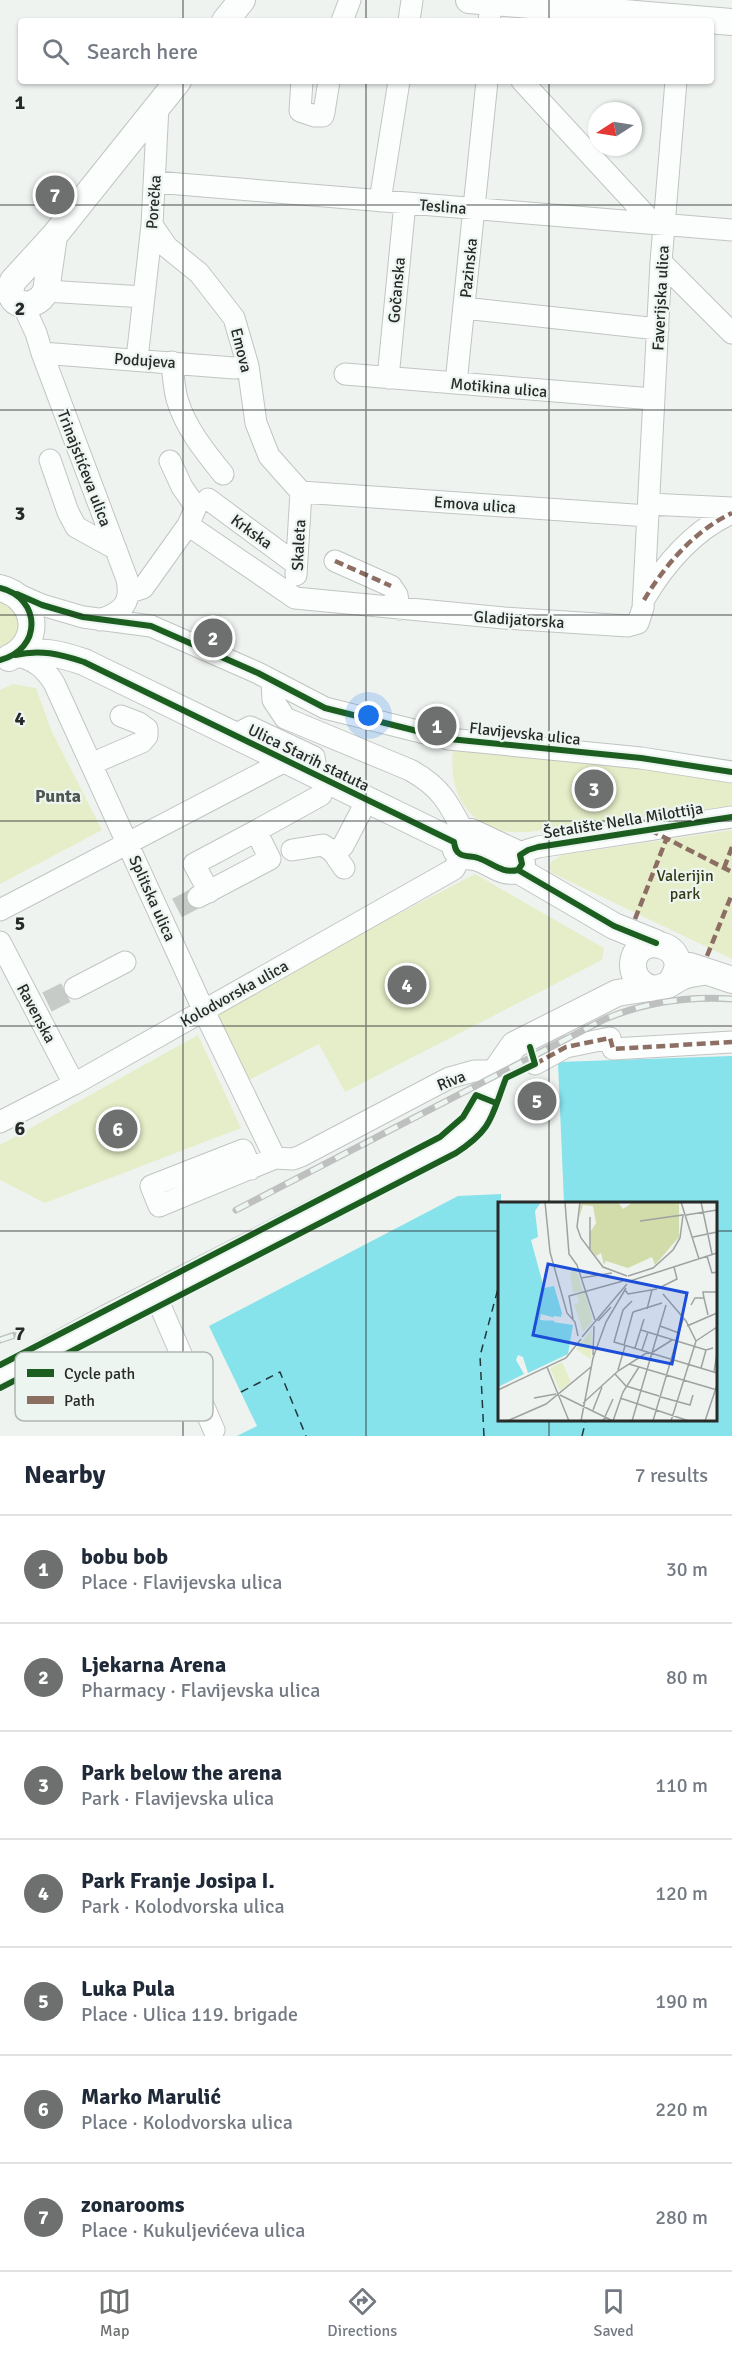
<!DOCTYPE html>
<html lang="en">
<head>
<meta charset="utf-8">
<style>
	:root { --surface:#fff; --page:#f2f2f3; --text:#1f2937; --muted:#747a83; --line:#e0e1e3; --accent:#6d706f }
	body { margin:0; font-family:Signika,sans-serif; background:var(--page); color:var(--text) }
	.compass { position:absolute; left:588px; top:102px; width:54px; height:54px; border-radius:50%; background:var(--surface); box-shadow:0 2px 4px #0004; rotate:258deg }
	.you { position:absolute; left:369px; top:716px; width:21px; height:21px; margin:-15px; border:4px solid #fff; border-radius:50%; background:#1a73e8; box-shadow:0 0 0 9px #1a73e833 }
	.badge { display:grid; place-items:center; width:39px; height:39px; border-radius:50%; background:var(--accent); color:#fff; font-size:20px; font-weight:700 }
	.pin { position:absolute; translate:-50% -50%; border:3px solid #fff; box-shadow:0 2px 6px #0006 }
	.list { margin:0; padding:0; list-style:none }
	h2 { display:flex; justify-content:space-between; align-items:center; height:78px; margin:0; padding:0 24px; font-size:26px }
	h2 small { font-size:20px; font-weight:400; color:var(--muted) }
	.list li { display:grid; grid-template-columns:39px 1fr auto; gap:18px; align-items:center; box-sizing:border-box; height:108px; padding:0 24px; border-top:2px solid var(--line) }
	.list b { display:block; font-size:22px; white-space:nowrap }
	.list p { margin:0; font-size:20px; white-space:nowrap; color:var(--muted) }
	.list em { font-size:20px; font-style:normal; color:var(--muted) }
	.icon { flex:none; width:33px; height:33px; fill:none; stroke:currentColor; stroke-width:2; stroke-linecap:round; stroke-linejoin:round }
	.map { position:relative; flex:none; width:732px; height:1436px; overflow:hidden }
	.search { position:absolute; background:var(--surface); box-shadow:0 2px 4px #0004; left:18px; right:18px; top:18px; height:66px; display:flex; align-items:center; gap:15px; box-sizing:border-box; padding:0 21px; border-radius:6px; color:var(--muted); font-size:22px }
	.sheet { height:834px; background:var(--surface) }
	nav { display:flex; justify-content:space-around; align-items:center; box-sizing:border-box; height:84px; border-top:2px solid var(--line); background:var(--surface); font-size:16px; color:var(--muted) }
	nav a { display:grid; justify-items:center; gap:3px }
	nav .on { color:var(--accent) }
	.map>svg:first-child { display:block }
	.green { fill:#e5eec8 }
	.water { fill:#86e2eb }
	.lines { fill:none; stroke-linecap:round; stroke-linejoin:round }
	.ferry { stroke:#21383b; stroke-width:1.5; stroke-dasharray:8 6; stroke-linecap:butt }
	.minor-tunnel { stroke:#c6cbc8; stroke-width:21; stroke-dasharray:21 10; stroke-linecap:butt }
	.minor-casing { stroke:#c1c5c2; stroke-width:23 }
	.major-casing { stroke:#c1c5c2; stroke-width:28 }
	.minor { stroke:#fcfdfd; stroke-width:21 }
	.major { stroke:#fcfdfd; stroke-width:26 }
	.rail-casing { stroke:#bebfbf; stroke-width:7 }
	.rail { stroke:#ecf5f0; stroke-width:4.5; stroke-dasharray:14; stroke-linecap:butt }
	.quiet { stroke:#8d6e63; stroke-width:4.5; stroke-dasharray:9 4.5; stroke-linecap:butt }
	.cycleway-casing { stroke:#ecf5f0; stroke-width:10 }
	.cycleway { stroke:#1b5e20; stroke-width:6 }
	.grid { fill:none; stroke:#272a29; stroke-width:1.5; stroke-opacity:0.55 }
	.labels { text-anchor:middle; stroke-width:4.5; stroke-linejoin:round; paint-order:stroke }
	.street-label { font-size:16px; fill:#272a29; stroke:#ecf5f0 }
	.park-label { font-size:16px; fill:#343a14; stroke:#ecf5f0 }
	.neighbourhood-label { font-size:18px; font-weight:bold; fill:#505753; stroke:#ecf5f0 }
	.inset-river { fill:none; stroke:#86e2eb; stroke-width:3 }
	.inset-road { fill:none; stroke:#9ea3a0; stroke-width:1.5 }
	.view { fill:#1d4ed8; fill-opacity:0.15; stroke:#1d4ed8; stroke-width:3 }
	.inset-edge { fill:none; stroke:#272a29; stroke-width:3 }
	.key { fill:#ecf5f0; stroke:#b1b8b4; stroke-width:1.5 }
	.key-label { font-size:16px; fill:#272a29 }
	.grid-label { font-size:20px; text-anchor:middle; font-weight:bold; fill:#272a29; stroke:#ecf5f0; stroke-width:4.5; stroke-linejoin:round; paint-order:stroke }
</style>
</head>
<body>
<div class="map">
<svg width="732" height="1436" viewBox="0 0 732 1436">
	<rect width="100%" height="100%" fill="#eef3f0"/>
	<path class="green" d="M0 600C25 610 27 639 0 648Z
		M13 684 36 688 52 732 102 830 0 884V690Z
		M453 749 637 768 732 783V806L527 832C518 832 508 833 499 830 461 818 449 786 453 749Z
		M732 830V959L552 873 549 867 551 862 562 855Z
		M475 874 604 948 602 960 345 1092 319 1044 247 1081 214 1010Z
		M198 1035 241 1128 45 1203 0 1180V1145Z"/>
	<path class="water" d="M732 1056V1436H237L257 1426 209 1326 458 1196 501 1194 500 1420H716V1204L564 1203 558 1062Z"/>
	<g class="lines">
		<path class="ferry" d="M241 1392 280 1372 306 1436
			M484 1436 480 1356 500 1281
			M582 1436 586 1420"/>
		<path class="minor-tunnel" d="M177 908 198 897
			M47 1002 75 988"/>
		<defs>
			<path id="minor" d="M342 21 350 0
				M409 21 412 0
				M489 21 492 0
				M302 81 300 111 315 116H323L324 112 329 81
				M522 81 653 223
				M155 182 732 230
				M380 201 399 81
				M152 225 167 247 199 273 234 318 248 366 256 423 269 456 301 492
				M661 262 732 333
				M46 291 144 297
				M23 305 36 333 42 353 127 579C132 604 122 612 100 620
				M464 308 658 329
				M42 353 234 368 248 366
				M137 359 152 225 158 106
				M172 362C173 374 174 388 177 399 185 427 205 452 223 474
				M345 374 653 399
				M388 378 405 203
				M456 383 487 81
				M50 460 68 512 76 527 116 549
				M301 492 648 516
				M208 499 296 564
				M649 504 732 508
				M188 525 295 598 504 618 628 626 638 623 643 608 644 590 661 262 676 81
				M335 561 391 586 397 595 399 609
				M296 575 301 492
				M130 592 143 588 188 525 196 507 182 487 170 461
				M17 594 42 605 83 617 151 626 258 673 325 708 449 739 641 758 732 772
				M644 599C665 564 694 530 732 513
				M15 655C33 659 44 667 54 683L203 1009 275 1158
				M272 681 273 700 285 718 410 770C440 786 449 803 464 833
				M233 736 250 727 314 757 317 776
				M91 764 142 742 147 736V729L139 723 121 716
				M292 850 323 845 333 852
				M520 855 528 850 538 847 732 817
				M344 868 333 852 343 846 367 800
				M209 892 194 864 256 831
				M198 897 270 859 256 831 321 795 327 781
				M0 910 285 761
				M0 942 74 1084
				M75 988 125 962
				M535 1064 566 1047 610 1038 613 1049 732 1042
				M0 1122 74 1084 454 869 461 855
				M275 1158 293 1159 301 1156 449 1078 474 1071H496
				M251 1169 243 1150 151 1186 159 1206 275 1158
				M155 1294 214 1430"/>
			<path id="major" d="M469 0 732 22
				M225 21 242 0
				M54 236 178 81
				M54 236 46 291C35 313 2 307 13 281Z
				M0 588C36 597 44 641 9 658
				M15 655C40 649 60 654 84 662L454 842C455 847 455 851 460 854 465 857 473 856 478 858 493 863 502 874 518 870L614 926 656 943
				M454 842 458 835 471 832 520 855 522 864 518 870
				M690 966 732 980
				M670 983C699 945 634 928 633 965 633 981 649 994 665 986 670 984 675 980 681 977 688 974 696 973 703 972
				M0 1376 107 1318 448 1144 469 1128 482 1113 496 1071 514 1045 617 993 649 988"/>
		</defs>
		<use href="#minor" class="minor-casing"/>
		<use href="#major" class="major-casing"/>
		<use href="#minor" class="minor"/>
		<use href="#major" class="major"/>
		<defs>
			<path id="rail" d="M236 1210 605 1019C646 1002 687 996 732 999
				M0 1340 21 1333"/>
		</defs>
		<use href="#rail" class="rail-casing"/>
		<use href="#rail" class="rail"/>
		<path class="quiet" d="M335 561 391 586
			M644 600C665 565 694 531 732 513
			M650 830 732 872
			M724 868 732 847
			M635 919 666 840
			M707 956 732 894
			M535 1064 566 1047 610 1038 613 1049 732 1042"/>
		<defs>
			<path id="cycleway" d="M0 588C42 598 42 650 0 660
				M17 594 42 605 83 617 151 626 258 673 325 708 449 739 641 758 732 772
				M15 655C40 649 60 654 84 662L454 842C455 847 455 851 460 854 465 857 473 856 478 858 493 863 502 874 518 870L614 926 656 943
				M518 870 522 864 520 855 528 850 538 847 732 817
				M0 1365 440 1137 463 1117 476 1095 496 1103
				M0 1388 456 1153C493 1129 491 1117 506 1078L535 1064 530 1047"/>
		</defs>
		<use href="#cycleway" class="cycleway-casing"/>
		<use href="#cycleway" class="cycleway"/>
	</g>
	<path class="grid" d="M183 0V21M366 0V21M549 0V21M183 81V1436M366 81V1436M549 81V1204M0 205H732M0 410H732M0 615H732M0 821H732M0 1026H732M0 1231H500M716 1231H732M549 1420V1436"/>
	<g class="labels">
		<g class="street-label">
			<text transform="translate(153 202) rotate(-86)" y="6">Porečka</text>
			<text transform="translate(443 206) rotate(5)" y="6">Teslina</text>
			<text transform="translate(468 268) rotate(-84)" y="6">Pazinska</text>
			<text transform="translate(396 290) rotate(-85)" y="6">Gočanska</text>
			<text transform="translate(660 298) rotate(-87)" y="6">Faverijska ulica</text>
			<text transform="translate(242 350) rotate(76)" y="6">Emova</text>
			<text transform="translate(145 360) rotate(4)" y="6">Podujeva</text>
			<text transform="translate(499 387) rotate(5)" y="6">Motikina ulica</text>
			<text transform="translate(85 468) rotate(69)" y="6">Trinajstićeva ulica</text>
			<text transform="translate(475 504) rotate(4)" y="6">Emova ulica</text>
			<text transform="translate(252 531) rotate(36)" y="6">Krkska</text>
			<text transform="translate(298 545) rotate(-87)" y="6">Skaleta</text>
			<text transform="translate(519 619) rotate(4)" y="6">Gladijatorska</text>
			<text transform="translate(525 733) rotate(6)" y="6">Flavijevska ulica</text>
			<text transform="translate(309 757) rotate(26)" y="6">Ulica Starih statuta</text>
			<text transform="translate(623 820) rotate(-9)" y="6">Šetalište Nella Milottija</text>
			<text transform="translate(153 898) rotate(66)" y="6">Splitska ulica</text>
			<text transform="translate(234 993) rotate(-29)" y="6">Kolodvorska ulica</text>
			<text transform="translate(37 1013) rotate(62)" y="6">Ravenska</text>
			<text transform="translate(451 1080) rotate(-22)" y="6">Riva</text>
		</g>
		<g class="park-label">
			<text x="685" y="881">Valerijin<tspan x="685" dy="18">park</tspan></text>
		</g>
		<g class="neighbourhood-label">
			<text x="58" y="802">Punta</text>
		</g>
	</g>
	<g transform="translate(498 1202)">
		<rect width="219" height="219" fill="#eef3f0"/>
		<path d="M77 64 85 89 75 91 72 71ZM87 91 95 119 85 130 76 102 81 101 79 93ZM94 127 93 154 92 157 78 147ZM64 160 73 180 62 189 52 166Z" fill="#e5eec8"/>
		<path d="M83 0H120L125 7 135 0H181V35L157 63 154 55 130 66 108 59 106 63 103 51 98 54 93 48 91 32 98 21 95 4 85 3 81 16Z" fill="#d2dcab"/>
		<path d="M0 0H43L37 9 40 35 33 38 46 86 56 84 64 111 63 115 43 112 42 118 75 123 70 152 30 171 25 155 20 153 18 158 26 172 0 185Z" fill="#86e2eb"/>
		<path class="inset-river" d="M0 92 44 91 50 90 49 86M2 99 56 114M0 100 42 120H56"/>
		<path class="inset-road" d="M47 0 52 50 69 111 77 120 80 134M67 0 71 52 79 63 97 118M82 0 79 25 83 36 105 65 129 74M183 0 201 57M203 0 214 52M188 13 219 8M92 15V48M195 35 219 30M209 54 214 71 219 70M130 74 155 66 175 48 182 36 185 13 142 19M83 76 114 71M132 79 219 51M161 86 179 77 176 65M127 88 130 92 159 87M165 92 188 119 198 139 173 219M206 96 205 90H219M134 99 125 108 116 140 219 171M193 103 197 96H206L210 113M149 107 154 88M135 110 164 101M75 117 71 94 125 79M100 119 113 105M162 124 181 131M189 124 219 111M143 128 208 148 215 146M84 135 129 82M198 139 219 125M126 143 135 110M137 146 146 117M144 148 150 130M155 150 174 138M95 153 96 124M131 162 219 188M49 165 71 219M203 166 208 148M120 168 127 144M216 170 219 151M117 172 128 184 161 194M0 188 68 156 83 137M62 193 115 219M163 195 192 203 195 193M36 196 58 192M122 196 191 219M85 201 120 169 150 150M95 208 104 185M9 219 48 202 93 165M83 219 95 156 108 120 128 86M105 219 115 197M115 219 125 190 141 165M134 219 168 103M155 219 185 117M207 219 219 183"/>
		<path class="view" d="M50 62 189 91 174 162 35 133Z"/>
		<rect width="219" height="219" class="inset-edge"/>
	</g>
	<rect x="15" y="1352" width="198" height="69" rx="9" class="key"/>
	<rect x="27" y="1369" width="27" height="8" fill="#1b5e20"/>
	<rect x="27" y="1396" width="27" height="8" fill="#8d6e63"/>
	<g class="key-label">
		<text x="64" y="1379">Cycle path</text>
		<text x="64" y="1406">Path</text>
	</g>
	<g class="grid-label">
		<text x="20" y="109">1</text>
		<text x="20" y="315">2</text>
		<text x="20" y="520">3</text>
		<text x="20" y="725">4</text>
		<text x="20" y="930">5</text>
		<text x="20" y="1135">6</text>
		<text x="20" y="1340">7</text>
	</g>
</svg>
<svg class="compass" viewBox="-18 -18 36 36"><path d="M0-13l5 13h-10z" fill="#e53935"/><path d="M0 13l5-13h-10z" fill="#747a83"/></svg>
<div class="you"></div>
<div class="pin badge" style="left:437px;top:726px">1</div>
<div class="pin badge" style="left:213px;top:638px">2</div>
<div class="pin badge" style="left:594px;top:789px">3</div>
<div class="pin badge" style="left:407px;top:985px">4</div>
<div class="pin badge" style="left:537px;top:1101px">5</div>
<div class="pin badge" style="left:118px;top:1129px">6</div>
<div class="pin badge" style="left:55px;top:195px">7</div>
<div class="search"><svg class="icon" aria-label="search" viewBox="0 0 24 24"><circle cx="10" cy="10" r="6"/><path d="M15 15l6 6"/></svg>Search here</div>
</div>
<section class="sheet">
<h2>Nearby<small>7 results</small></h2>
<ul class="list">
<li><span class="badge">1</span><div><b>bobu bob</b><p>Place · Flavijevska ulica</p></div><em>30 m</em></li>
<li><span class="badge">2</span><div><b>Ljekarna Arena</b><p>Pharmacy · Flavijevska ulica</p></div><em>80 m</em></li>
<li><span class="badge">3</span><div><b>Park below the arena</b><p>Park · Flavijevska ulica</p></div><em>110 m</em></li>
<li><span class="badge">4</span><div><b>Park Franje Josipa I.</b><p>Park · Kolodvorska ulica</p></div><em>120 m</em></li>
<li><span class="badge">5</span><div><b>Luka Pula</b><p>Place · Ulica 119. brigade</p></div><em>190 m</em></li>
<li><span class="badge">6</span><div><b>Marko Marulić</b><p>Place · Kolodvorska ulica</p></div><em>220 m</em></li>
<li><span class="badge">7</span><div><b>zonarooms</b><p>Place · Kukuljevićeva ulica</p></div><em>280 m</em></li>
</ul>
</section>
<nav>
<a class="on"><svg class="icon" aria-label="map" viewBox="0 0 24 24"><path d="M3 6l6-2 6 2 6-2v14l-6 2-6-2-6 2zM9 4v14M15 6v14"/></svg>Map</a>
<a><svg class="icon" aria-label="directions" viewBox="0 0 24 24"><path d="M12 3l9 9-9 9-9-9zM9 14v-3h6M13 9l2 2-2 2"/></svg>Directions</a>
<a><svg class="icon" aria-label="saved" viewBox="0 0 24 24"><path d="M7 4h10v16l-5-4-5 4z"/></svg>Saved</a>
</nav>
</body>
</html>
